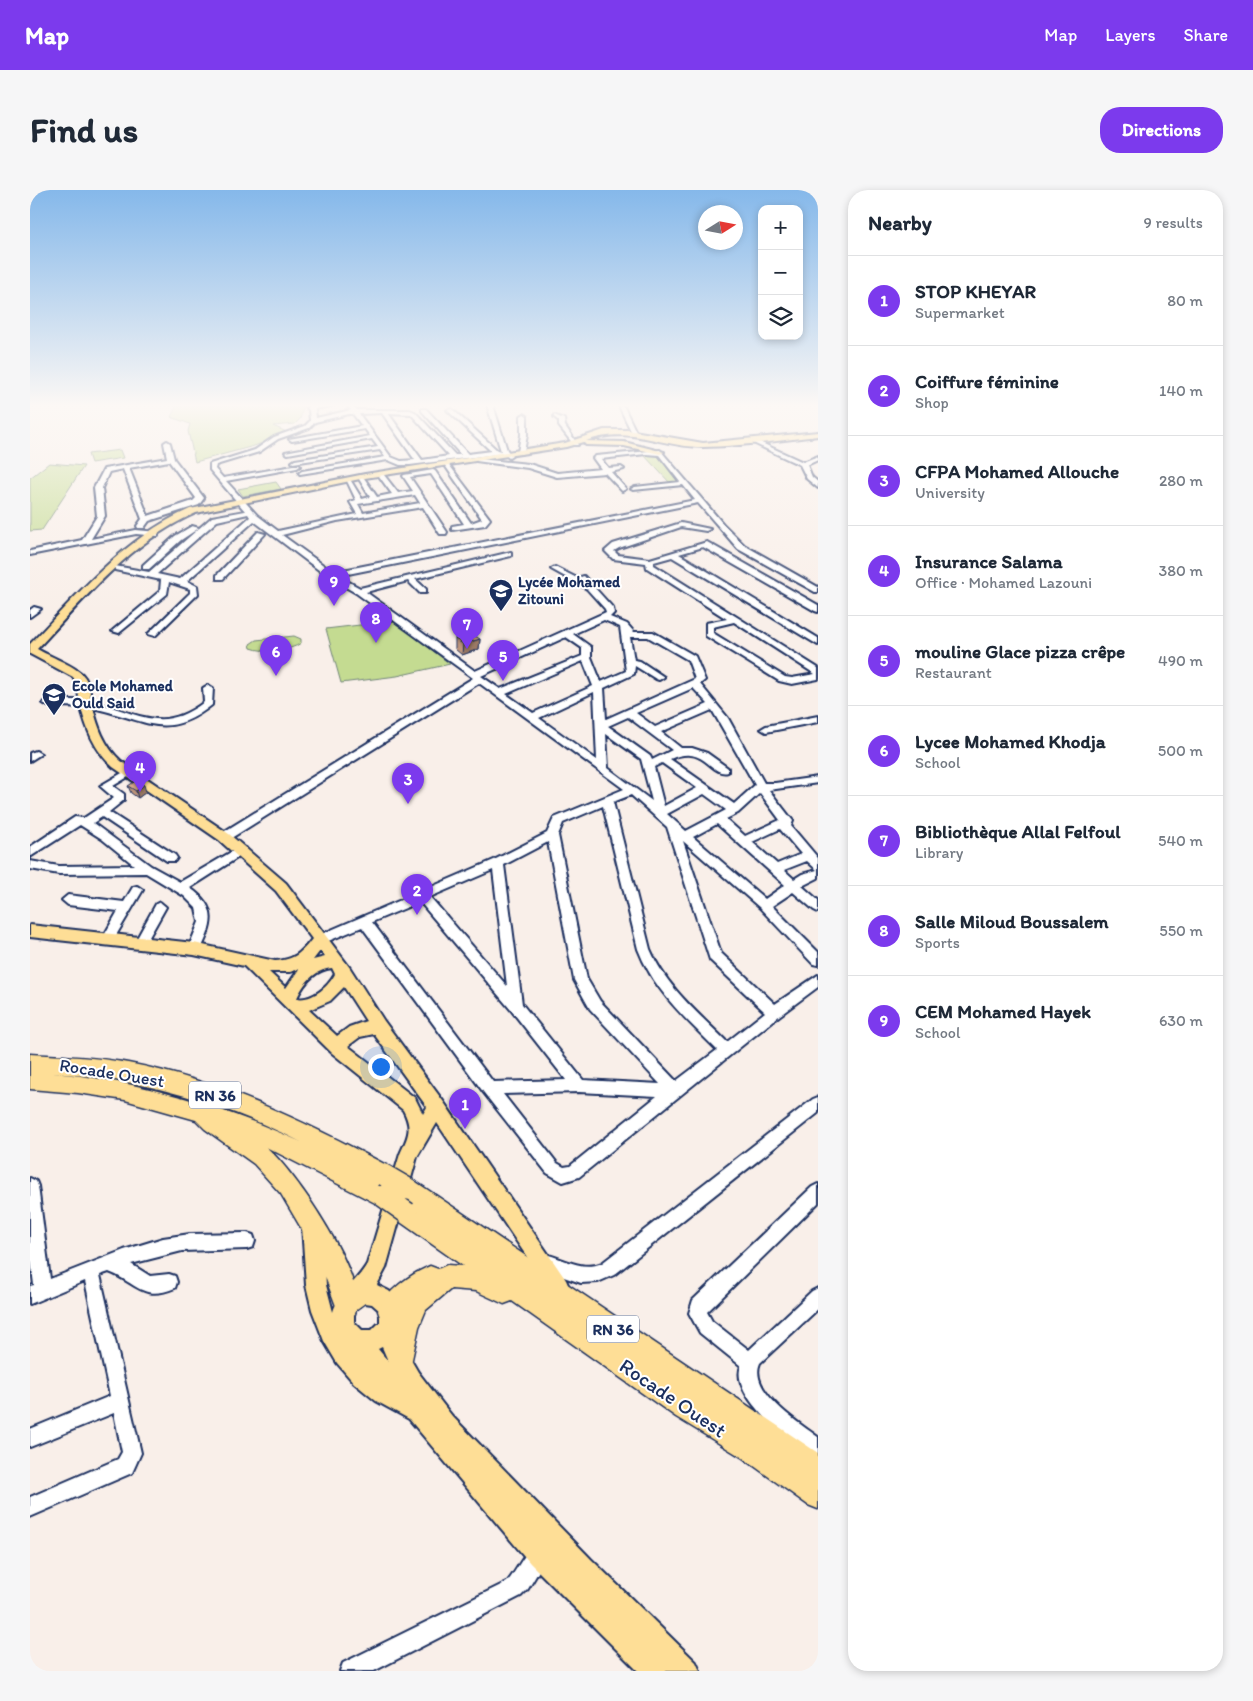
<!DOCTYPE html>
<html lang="en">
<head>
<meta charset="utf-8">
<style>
	:root { --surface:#fff; --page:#f6f6f7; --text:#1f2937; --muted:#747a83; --line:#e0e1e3; --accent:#7c3aed }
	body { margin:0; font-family:Itim,sans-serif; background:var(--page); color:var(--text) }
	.controls { position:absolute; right:15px; top:15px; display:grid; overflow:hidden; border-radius:10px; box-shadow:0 2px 8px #0003 }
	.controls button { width:45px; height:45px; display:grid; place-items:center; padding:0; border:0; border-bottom:1px solid var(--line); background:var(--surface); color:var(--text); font:25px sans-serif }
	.compass { position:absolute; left:668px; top:15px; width:45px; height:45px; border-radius:50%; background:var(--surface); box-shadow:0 2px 8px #0003; rotate:79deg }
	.you { position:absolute; left:350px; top:876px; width:18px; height:18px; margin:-12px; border:4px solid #fff; border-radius:50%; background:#1a73e8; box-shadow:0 0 0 8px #1a73e833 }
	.badge { display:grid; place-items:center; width:32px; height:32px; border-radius:50%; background:var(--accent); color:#fff; font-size:16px; font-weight:700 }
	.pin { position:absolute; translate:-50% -41px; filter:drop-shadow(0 1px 2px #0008) }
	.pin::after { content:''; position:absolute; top:26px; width:18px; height:15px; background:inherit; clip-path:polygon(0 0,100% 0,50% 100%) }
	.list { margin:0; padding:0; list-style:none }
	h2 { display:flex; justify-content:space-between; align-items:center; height:65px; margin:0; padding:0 20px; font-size:21px }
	h2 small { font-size:16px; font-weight:400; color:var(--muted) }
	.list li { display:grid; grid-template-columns:32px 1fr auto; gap:15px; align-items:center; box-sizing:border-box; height:90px; padding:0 20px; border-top:1px solid var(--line) }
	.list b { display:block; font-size:19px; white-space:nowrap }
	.list p { margin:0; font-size:16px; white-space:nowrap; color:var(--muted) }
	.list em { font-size:16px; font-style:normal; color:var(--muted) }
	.icon { flex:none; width:28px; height:28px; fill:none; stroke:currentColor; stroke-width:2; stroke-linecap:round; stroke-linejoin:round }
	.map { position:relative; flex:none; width:788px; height:1481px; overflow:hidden; border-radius:20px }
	header { display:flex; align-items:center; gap:30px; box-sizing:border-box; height:70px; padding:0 25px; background:var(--accent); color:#fff }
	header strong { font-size:24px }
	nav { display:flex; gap:28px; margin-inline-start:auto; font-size:18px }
	.intro { display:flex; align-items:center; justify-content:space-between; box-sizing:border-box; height:120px; padding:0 30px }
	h1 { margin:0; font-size:35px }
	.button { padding:12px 22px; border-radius:20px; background:var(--accent); color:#fff; font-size:18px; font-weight:700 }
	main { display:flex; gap:30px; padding:0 30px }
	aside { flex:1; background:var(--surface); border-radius:20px; box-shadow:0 2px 8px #0003 }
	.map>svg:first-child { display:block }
	.green { fill:#c4db91; stroke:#708578 }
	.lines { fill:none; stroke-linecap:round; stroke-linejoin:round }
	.minor-casing { stroke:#1b2f5e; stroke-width:4 }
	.major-casing { stroke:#1b2f5e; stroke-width:4 }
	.highway-casing { stroke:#1b2f5e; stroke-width:3 }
	.minor { fill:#fff; fill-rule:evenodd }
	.major { fill:#fede96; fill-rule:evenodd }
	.highway { fill:#fede96; fill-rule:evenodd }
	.highway-bridge-casing { stroke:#1b2f5e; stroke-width:24; stroke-linecap:butt }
	.highway-bridge { stroke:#fede96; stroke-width:21 }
	.wall { fill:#c0967c; stroke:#1b2f5e }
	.shaded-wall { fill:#9c7a65; stroke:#1b2f5e }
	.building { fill:#dfae90; stroke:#1b2f5e }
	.labels { text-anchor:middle; stroke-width:4; stroke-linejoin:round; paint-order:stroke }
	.far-poi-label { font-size:15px; font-weight:bold; fill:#1b2f5e; stroke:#fff; text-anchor:start }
	.shield { fill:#fff; stroke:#5f6d8e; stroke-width:1 }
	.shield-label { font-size:16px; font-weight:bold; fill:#1b2f5e }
	.street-label { font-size:18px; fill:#1b2f5e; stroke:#fff }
	.near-street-label { font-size:21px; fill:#1b2f5e; stroke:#fff }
</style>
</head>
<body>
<header>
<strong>Map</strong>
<nav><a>Map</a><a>Layers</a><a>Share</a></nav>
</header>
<div class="intro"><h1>Find us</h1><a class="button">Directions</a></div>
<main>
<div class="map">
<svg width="788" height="1481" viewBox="0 0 788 1481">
	<rect width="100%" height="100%" fill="#f9efe9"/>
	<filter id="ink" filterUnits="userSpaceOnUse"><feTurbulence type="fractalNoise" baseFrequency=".02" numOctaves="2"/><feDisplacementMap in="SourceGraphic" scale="10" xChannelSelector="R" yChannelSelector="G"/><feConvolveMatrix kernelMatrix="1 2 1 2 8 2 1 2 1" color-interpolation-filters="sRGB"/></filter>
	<g filter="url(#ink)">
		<path class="green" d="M147 215H274L270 229 265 234 243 236 259 243 224 256 165 272 158 241 160 234 141 227Z
			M90 260 93 268 61 273 58 264Z
			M613 264H626L650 293 641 294Z
			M19 273 54 276 12 340 0 341V288Z
			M246 292 251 299 213 306 208 299Z
			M364 431 420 474 367 486 311 493 296 439Z
			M264 446 271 449V453C261 461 234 463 221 458L220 454 226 450Z"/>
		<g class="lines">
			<defs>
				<path id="minor" d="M279 215H305L285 219 286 228 321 220 317 215H323L327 220H380L385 222 425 265H431L392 221V219H396L438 264 461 261 417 220 422 219 467 260 471 261 457 215H463L477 260 482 266 479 268 474 264H467L380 275H370L358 270 270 284 269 283 272 281 355 267 350 260 263 273 262 272 265 270 348 257 342 249 258 264 255 262 340 246 335 239 262 251 259 249 332 236 323 224H319L285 232 279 238 248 249 229 262 186 275 185 279 193 288 269 275 270 276 267 278 196 291 227 325 248 341 327 324 320 312 326 310 317 291H321L332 309 340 307 329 289 330 288H334L347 307 362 304 349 286 350 285H354L368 303 383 301 373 286 374 285 403 280 405 281 441 333 452 329 414 274 417 272 460 329 455 335 422 340V336L434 334 401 284 380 287 417 342 416 344H410L393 317 307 331 252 345 303 382 665 310 653 295 603 300 601 299 605 297 650 292 629 265 616 264 571 269 578 278 591 277 594 279 581 282 596 299 592 301 575 283 527 287 498 278 446 271 449 269 499 274 527 283 571 279 563 268 566 266 630 260 694 335 714 355 788 397V402H785L708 359 668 313 308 386 330 398 481 362V366L385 389 396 399V403H390L378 391 336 402 445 481 576 422 575 419 557 399 521 379 525 377 547 388 554 386 583 418 584 423 580 427 597 434 604 442H623L665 466 675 490 670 494 698 528 734 593H745L788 587V593L739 600 763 631 761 636 788 668V688L772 696 788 710V722L784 720 763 702 742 716 788 762V775L783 774 730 718 653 651 691 763 745 814 788 785V797L749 826 549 987 533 992 517 983 454 903 332 737 291 754 287 752 285 749 287 746 464 670 517 643 524 628 594 599 449 493 198 650H190L188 647 190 644 443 488 326 403 298 387 224 331 157 391 167 396 168 404 125 446 118 444 160 403V399L139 392 137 404 89 443 82 441 130 401 131 390 85 380V376L119 382 182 327 215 321 180 280V274L225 260 244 247 275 236 280 231 279 220 277 218ZM352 223 385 270 371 271 361 267 329 224ZM358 223 381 224 419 266 392 270ZM385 305 390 313 333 323 328 314ZM218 324 220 327 150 389 127 384 187 331ZM574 430 590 437 596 481 571 492 561 467V457L543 444ZM536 447 552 458V466L470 499 451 486ZM600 447H618L658 470 665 489 576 529 574 498 604 484 605 476 626 489 629 490 634 487 610 471 604 470ZM553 471 563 496 503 523 476 504ZM663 498 678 514 625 537 606 523ZM564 502 567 570 509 528ZM682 520 725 595 704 614 640 569C675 553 680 587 698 582V578L677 563 662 558H651L631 542ZM598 527 642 560 622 570 620 566 578 536ZM576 544 611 569 622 611 578 578ZM632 573 667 598 634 616 624 577ZM730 603 750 630 715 646 696 629 708 623ZM674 604 696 620 656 641 637 624ZM601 605 637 637 680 770 735 822 697 852C668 823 636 797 620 759L583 612ZM573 616 608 759C624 801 656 829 687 860L646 891 570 811 557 789 528 645 533 633ZM687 634 755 695 735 709 663 647ZM750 639 771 664 747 674 722 652ZM518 652 544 790 560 819 630 894 553 890 492 814 474 675ZM777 671 787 680 772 684 764 689 754 680ZM463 680 477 796 400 707ZM390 712 481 820 536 890 463 892 342 732ZM549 902 627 906 540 976 534 977 527 973 473 904Z
					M589 216 594 217 607 244 602 243Z
					M494 224 497 226V245L494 262 491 264 488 262 491 245V226Z
					M524 225 534 229 535 236 548 255H544L529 236V231L524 227Z
					M719 249H723L773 272 788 266V270L777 275 782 287 788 292V298L777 289 770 275 719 251Z
					M137 251 140 253 144 269 174 308 169 315 119 331 114 338H108L107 336 112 329 93 279 79 282 72 298 75 326 61 349 106 340 128 342V346L106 344 0 365V361L52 350 67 326 64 298 74 279 137 268 134 253ZM139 271 166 308 163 311 118 326 99 278Z
					M651 333 680 339 676 341 651 337 589 358 584 361 588 365 620 369 677 352 788 415V422L785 421 673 357 649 364 788 448V455L642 367 624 372V375L788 478V489L762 494 749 491 676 446V433L697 429 617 378 616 373 583 369 575 361 583 354ZM704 432 785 484 762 488 755 487 683 443V437Z
					M162 336 169 338 151 350 119 379H113V375L145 346Z
					M228 342 235 344 193 389H187V385Z
					M4 417 11 419 0 427V420Z
					M178 495 183 498 182 515C138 550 119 532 71 520 53 515 36 517 18 516L13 513 18 510C31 511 44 509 57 511 105 519 128 547 174 512L173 498Z
					M788 526V532L736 542 731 539 736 536Z
					M6 561 11 564 0 571V563Z
					M99 579 104 582 103 584 83 596 94 604V610L79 622 145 665 147 668 145 671H137L72 627 63 633 121 676 150 692 208 658H216L218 661 160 698C189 718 183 735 169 763H159L158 759 169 732 166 718 154 706 116 683 29 684 0 679V671L29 676 104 675 72 649 50 635 0 667V657L45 627 54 628 84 608 70 596Z
					M107 696 113 700 82 752H74L72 749 88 721 38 715 32 710 38 705 94 712 103 697Z
					M130 712 136 717 114 756H106L104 753 106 750 126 714Z
					M788 907V923L584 1085 568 1092 551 1093 505 1077 503 1071 505 1065 511 1063C532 1067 551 1082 572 1073L783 909Z
					M0 988 6 991 8 996 20 1089 94 1060 133 1048 160 1044 217 1043 223 1045 225 1051 223 1057 217 1059 152 1061 101 1074 120 1086 139 1084 145 1086 147 1092 145 1098C112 1112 106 1092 79 1082L70 1085 111 1263 102 1283 0 1327V1307L88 1269 92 1262 84 1223 0 1257V1239L80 1206 55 1091 0 1114V1096L4 1095 0 1062Z
					M788 994V1013L677 1122 682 1131 719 1160 782 1101 788 1098V1119L730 1173C718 1201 769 1233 788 1247V1268C765 1259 699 1205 711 1176L670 1143 659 1123 663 1110 782 997Z
					M509 1354 516 1357 519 1364 498 1399 491 1406 344 1481H310L313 1473 477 1392C488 1380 494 1360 509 1354Z"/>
				<path id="major" d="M574 240H598L673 253 788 242V246C750 250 711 257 673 257 629 257 602 235 556 251L594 252 634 262 630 264 594 256 556 255 553 252 536 257 335 288 166 323C100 352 55 408 7 459 19 466 43 475 52 484 60 492 59 502 62 513 67 535 74 556 91 571L199 644 256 693 320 778 354 831 413 911 536 1090 539 1097 536 1104 529 1107 522 1104 407 933 387 967 356 1078 347 1095 359 1101 365 1108 371 1127 367 1142 374 1158 388 1182 422 1226 561 1369 666 1472 670 1481H608L500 1373 379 1229 346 1211 324 1193 307 1173 294 1151 282 1120 276 1095 272 1036 275 1029 282 1026 289 1029 292 1036 296 1095 303 1122C309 1102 327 1092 337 1074L370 964C378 946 383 939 373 920L302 863 214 776 164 765 0 747V735L164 753 245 771C264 770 271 763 282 749L246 701 189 650 83 577C64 560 56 538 50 514 48 504 49 496 43 487L0 464V454C49 403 94 348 160 319L335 284 535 253ZM290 761 295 767 283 770ZM302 778 305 784C298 797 282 811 267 808 274 793 284 780 302 778ZM269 779 256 798 239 782H260ZM314 797 336 831 319 837 307 846 279 820 300 811ZM344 844 397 917 393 924 385 908 318 856 330 847ZM335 1113 342 1114 350 1121V1132L342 1140H332L324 1132V1121ZM352 1157 358 1171 348 1159Z"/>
				<path id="highway" d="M0 864C33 866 66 867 98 873 192 891 278 933 362 978L365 985 362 992 355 995 361 998 364 1006 361 1014 353 1017 236 957C264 980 340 1090 325 1124L317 1128 309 1124 287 1065 251 1004 224 974 175 939 166 930 95 910 48 903 0 899ZM21 883C110 888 191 912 271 952 191 916 109 890 21 883Z
					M378 988 386 992 788 1263V1319L778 1315 713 1268 646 1227 482 1111 474 1114 446 1101 421 1099 396 1120 389 1137 379 1183 370 1187 361 1183 357 1174 367 1130 360 1133 351 1130 348 1121C356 1101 381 1084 400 1076L408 1079 417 1075 433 1076 369 1031 366 1023 369 1015 377 1012 380 1013 370 1006 367 999 370 992Z"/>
			</defs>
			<use href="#minor" class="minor-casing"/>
			<use href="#major" class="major-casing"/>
			<use href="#highway" class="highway-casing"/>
			<use href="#minor" class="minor"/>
			<use href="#major" class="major"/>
			<use href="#highway" class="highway"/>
			<defs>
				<path id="highway-bridge" d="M354 985 378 999
					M353 1006 377 1023"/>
			</defs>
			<use href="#highway-bridge" class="highway-bridge-casing"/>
			<use href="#highway-bridge" class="highway-bridge"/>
		</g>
		<path class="wall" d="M425 449H450L449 459 432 465 425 459Z
			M98 596 116 602 108 608 101 603Z"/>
		<path class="shaded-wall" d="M450 449 449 459 432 465 433 454Z
			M114 595 116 602 108 608 106 601Z"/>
		<path class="building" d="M439 442 450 449 433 454 425 449 426 445Z
			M107 590 114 595 106 601 98 596Z"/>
	</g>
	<linearGradient id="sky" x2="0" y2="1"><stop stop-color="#85b8ea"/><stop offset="0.51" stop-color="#fcf8f5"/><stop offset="1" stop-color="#fcf8f5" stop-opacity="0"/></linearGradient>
	<rect width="788" height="422" fill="url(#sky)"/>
	<defs>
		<symbol id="school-pin" viewBox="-11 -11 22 30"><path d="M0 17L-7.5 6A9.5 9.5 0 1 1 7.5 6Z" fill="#1b2f5e" stroke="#fff"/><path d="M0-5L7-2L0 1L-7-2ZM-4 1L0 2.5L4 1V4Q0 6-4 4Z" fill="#fff"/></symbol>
	</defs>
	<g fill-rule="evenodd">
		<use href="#school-pin" x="457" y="387" width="28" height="38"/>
		<use href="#school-pin" x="10" y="491" width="28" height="38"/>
	</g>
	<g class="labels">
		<g class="far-poi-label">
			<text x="488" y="397">Lycée Mohamed<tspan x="488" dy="17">Zitouni</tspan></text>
			<text x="42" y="501">Ecole Mohamed<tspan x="42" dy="17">Ould Said</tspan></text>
		</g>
		<g class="shield">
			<rect x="159" y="891.5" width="52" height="27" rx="4"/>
			<rect x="557" y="1125.5" width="52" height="27" rx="4"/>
		</g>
		<g class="shield-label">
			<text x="185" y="911">RN 36</text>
			<text x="583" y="1145">RN 36</text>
		</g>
		<g class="street-label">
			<text transform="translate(82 883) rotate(9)" y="6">Rocade Ouest</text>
		</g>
		<g class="near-street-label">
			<text transform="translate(643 1208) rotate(34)" y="7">Rocade Ouest</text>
		</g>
	</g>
</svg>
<div class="controls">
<button>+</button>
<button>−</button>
<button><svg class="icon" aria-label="layers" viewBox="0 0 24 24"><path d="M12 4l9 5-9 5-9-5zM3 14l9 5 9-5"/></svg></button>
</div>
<svg class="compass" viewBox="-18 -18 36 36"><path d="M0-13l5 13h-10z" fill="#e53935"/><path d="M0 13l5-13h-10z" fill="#747a83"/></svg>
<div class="you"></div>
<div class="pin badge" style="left:435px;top:939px">1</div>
<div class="pin badge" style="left:387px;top:725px">2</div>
<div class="pin badge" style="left:378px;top:614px">3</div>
<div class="pin badge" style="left:110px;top:602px">4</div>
<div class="pin badge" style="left:473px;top:491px">5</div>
<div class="pin badge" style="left:246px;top:486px">6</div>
<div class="pin badge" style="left:437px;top:459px">7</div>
<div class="pin badge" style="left:346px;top:453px">8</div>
<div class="pin badge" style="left:304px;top:416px">9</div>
</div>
<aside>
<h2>Nearby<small>9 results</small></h2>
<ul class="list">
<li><span class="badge">1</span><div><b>STOP KHEYAR</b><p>Supermarket</p></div><em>80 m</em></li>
<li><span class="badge">2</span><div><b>Coiffure féminine</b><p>Shop</p></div><em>140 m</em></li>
<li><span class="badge">3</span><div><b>CFPA Mohamed Allouche</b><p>University</p></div><em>280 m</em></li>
<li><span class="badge">4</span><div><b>Insurance Salama</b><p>Office · Mohamed Lazouni</p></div><em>380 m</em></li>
<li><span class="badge">5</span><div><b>mouline Glace pizza crêpe</b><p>Restaurant</p></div><em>490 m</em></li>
<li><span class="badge">6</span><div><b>Lycee Mohamed Khodja</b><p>School</p></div><em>500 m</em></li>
<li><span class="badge">7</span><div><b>Bibliothèque Allal Felfoul</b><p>Library</p></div><em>540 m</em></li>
<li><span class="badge">8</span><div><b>Salle Miloud Boussalem</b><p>Sports</p></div><em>550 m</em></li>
<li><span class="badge">9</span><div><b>CEM Mohamed Hayek</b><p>School</p></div><em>630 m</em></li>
</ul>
</aside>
</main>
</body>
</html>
